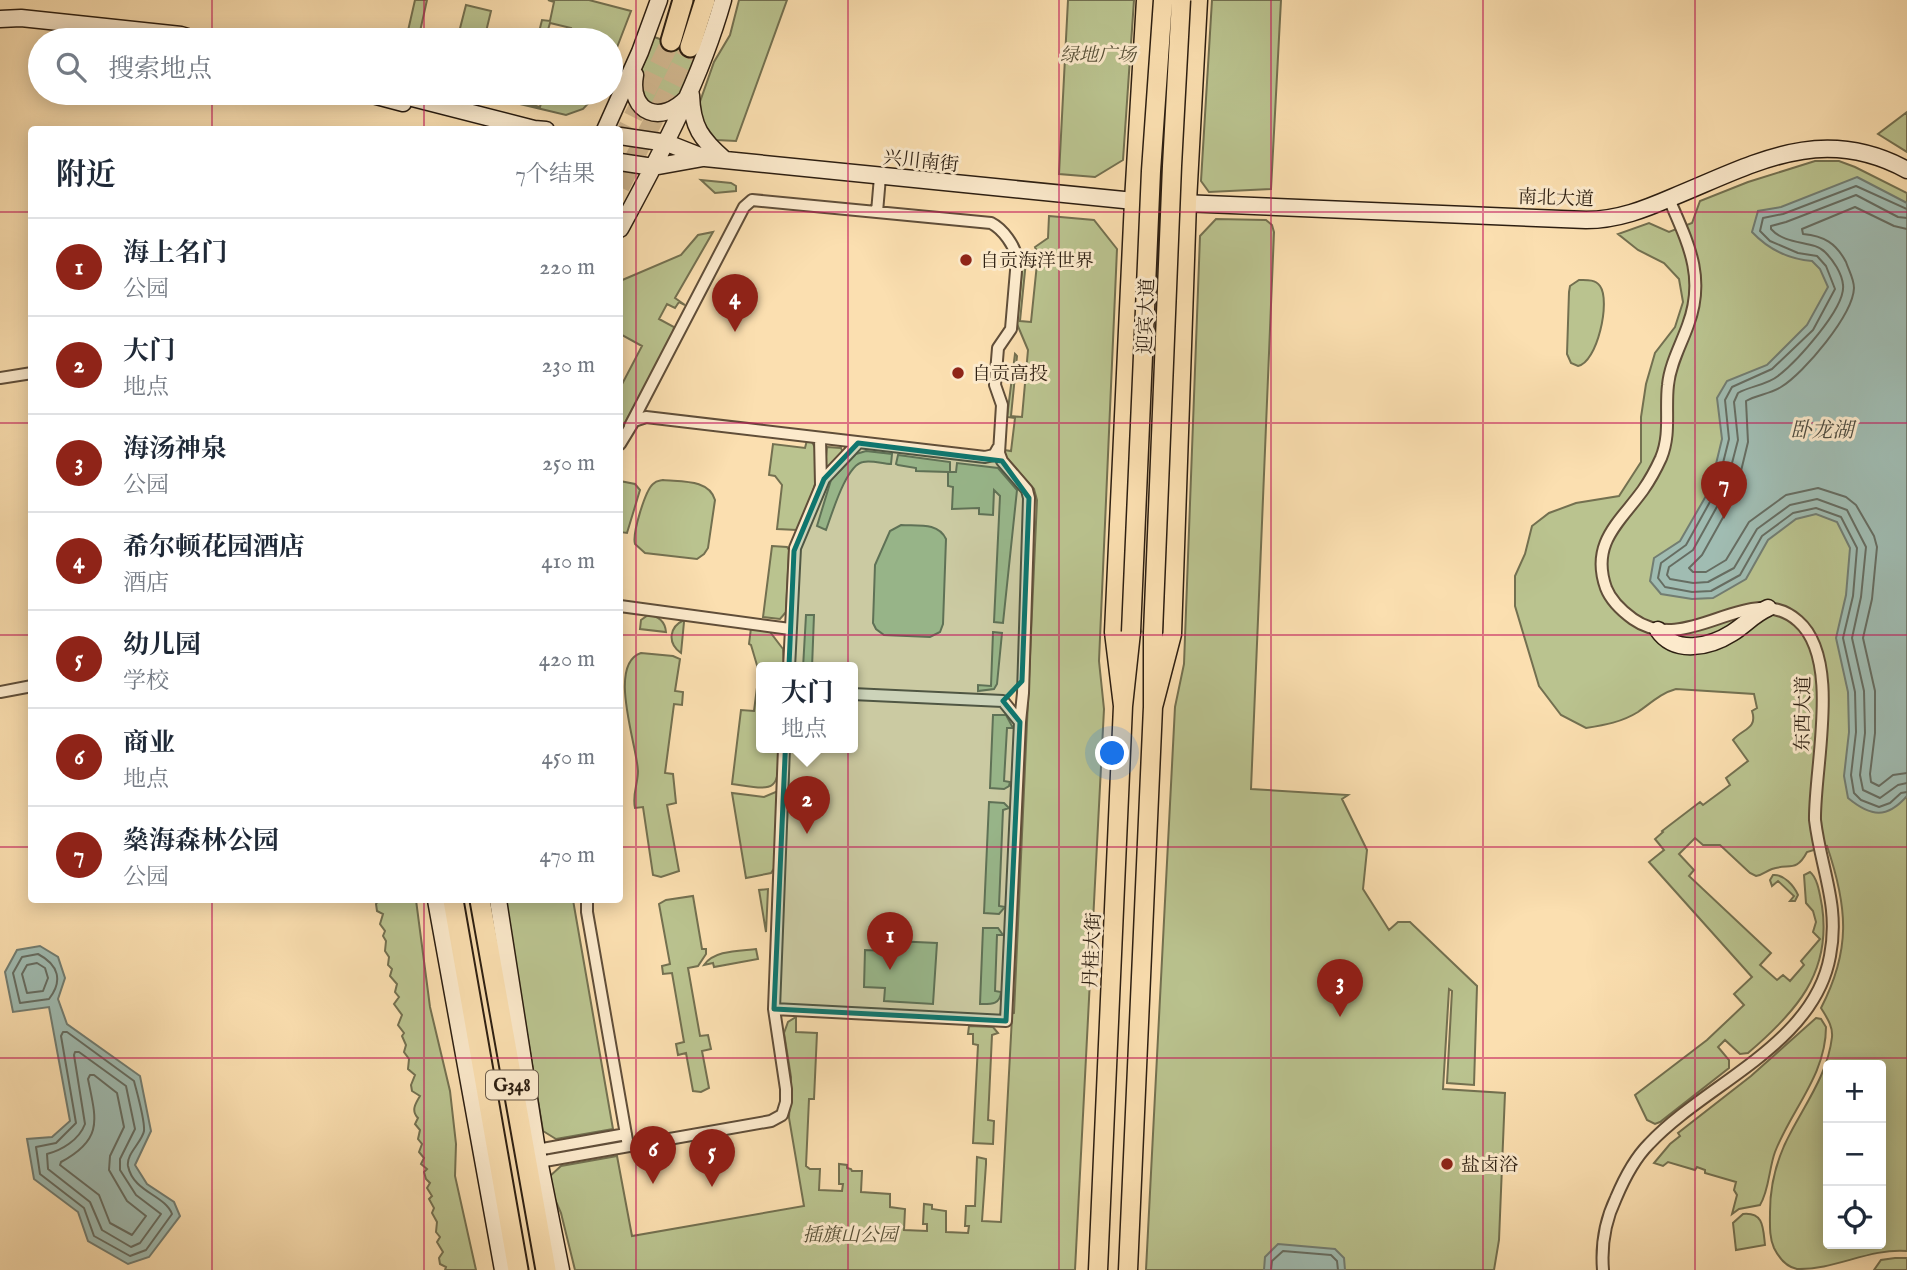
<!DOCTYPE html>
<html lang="zh">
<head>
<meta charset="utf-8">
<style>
	:root { --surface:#fff; --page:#f6f6f7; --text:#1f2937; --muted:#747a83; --line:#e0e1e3; --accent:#8f2418 }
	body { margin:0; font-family:"IM FELL English","Noto Serif SC",serif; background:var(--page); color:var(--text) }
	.controls { position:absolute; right:21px; bottom:21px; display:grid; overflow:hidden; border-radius:7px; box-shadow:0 4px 18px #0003 }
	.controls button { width:63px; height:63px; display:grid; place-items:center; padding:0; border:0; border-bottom:2px solid var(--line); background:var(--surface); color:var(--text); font:35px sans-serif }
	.you { position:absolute; left:1113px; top:754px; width:24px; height:24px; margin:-18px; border:5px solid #fff; border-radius:50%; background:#1a73e8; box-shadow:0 0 0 10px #1a73e833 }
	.badge { display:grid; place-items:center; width:46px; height:46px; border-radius:50%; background:var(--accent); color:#fff; font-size:23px; font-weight:700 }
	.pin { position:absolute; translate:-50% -58px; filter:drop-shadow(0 2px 4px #0008) }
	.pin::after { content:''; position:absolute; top:37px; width:24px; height:21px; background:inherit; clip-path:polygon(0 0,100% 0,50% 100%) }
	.popup { position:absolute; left:756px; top:662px; width:102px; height:91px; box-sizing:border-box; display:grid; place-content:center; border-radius:7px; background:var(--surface); filter:drop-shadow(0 2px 5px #0005); font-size:23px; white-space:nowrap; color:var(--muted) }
	.popup b { font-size:26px; color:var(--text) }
	.popup::after { content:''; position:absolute; left:50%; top:100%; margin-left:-14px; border:14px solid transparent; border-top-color:var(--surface) }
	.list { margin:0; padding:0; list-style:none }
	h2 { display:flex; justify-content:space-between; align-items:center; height:91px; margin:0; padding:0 28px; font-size:30px }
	h2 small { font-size:23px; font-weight:400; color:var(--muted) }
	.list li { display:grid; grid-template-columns:46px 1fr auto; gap:21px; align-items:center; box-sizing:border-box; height:98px; padding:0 28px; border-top:2px solid var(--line) }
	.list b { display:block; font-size:26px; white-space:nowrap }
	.list p { margin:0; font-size:23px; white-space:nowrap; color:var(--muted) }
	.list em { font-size:23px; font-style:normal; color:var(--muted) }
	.icon { flex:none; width:38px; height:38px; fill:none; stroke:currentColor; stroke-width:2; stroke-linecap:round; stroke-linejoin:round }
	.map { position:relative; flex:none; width:1907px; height:1270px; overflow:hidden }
	.search { position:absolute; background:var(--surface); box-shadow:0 4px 18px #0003; left:28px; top:28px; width:595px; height:77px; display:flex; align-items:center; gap:18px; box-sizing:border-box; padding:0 24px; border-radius:38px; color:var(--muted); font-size:26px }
	.panel { position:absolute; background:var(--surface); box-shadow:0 4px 18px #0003; left:28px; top:126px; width:595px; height:777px; border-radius:7px }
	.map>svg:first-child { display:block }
	.green { fill:#bac38f; stroke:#737050; stroke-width:2; fill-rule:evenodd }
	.water { fill:#a0bcb2; stroke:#727d72; stroke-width:2 }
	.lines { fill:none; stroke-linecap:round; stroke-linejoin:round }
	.shore { stroke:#666d62; stroke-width:2 }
	.highway-tunnel { stroke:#d2b890; stroke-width:19; stroke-dasharray:19 10; stroke-linecap:butt }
	.street-casing { stroke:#604e39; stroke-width:14 }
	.secondary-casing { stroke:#2c1e11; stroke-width:19 }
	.primary-casing { stroke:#2c1e11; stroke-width:21 }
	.highway-casing { stroke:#2c1e11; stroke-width:23 }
	.street { stroke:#fceacc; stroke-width:10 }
	.secondary { stroke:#fceacc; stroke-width:16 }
	.primary { stroke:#fbdfb0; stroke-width:18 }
	.highway { stroke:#fbdfb0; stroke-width:19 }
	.primary-bridge-casing { stroke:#2c1e11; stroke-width:21; stroke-linecap:butt }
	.primary-bridge { stroke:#fbdfb0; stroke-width:18 }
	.marked { fill:#0f766e; fill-opacity:0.2; stroke:#0f766e; stroke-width:5; stroke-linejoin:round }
	.grid { fill:none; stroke:#c2185b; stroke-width:2; stroke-opacity:0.55 }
	.poi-dot { fill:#8f2418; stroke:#fceacc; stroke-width:2.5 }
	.labels { text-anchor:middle; stroke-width:6; stroke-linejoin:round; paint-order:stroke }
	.shield { fill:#fceacc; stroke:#6a5b49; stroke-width:2 }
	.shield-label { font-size:18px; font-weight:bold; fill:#2c1e11 }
	.park-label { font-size:19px; font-style:italic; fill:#575037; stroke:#fceacc }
	.street-label { font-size:19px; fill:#2c1e11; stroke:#fceacc }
	.poi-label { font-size:19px; fill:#2c1e11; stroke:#fceacc; text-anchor:start }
	.water-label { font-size:21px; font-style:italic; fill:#4f4d41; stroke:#fceacc }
</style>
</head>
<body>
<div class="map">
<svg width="1907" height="1270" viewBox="0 0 1907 1270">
	<rect width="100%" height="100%" fill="#fbdfb0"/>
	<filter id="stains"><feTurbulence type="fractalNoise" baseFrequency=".00286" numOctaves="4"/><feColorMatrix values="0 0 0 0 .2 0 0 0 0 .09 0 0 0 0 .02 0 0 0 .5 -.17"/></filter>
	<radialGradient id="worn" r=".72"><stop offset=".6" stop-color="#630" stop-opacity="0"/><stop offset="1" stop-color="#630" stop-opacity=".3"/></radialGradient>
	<path class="green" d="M415 0H427L419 36 437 40H410L407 35Z
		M548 0H589L631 11 611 63V40H569L571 28 550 23 545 40H537L542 20 550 21 554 2Z
		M739 0H787L736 141 716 140 696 113 714 62 730 35Z
		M1068 0H1134L1123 160 1095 177 1059 174Z
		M1212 0H1281L1271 189 1209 192 1201 181Z
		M466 5 491 11 484 40H457Z
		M654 37 699 52 685 92 662 109 643 101 640 73Z
		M474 93H485L540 107 542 100H545L549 93H598L583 109 566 115Z
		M1907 112V152L1878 134Z
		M1815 161H1839L1855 167 1907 193V1251C1869 1248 1835 1270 1797 1269 1787 1267 1779 1258 1774 1248 1769 1237 1770 1224 1770 1212 1770 1183 1778 1155 1792 1130 1808 1100 1828 1072 1832 1037 1833 1026 1827 1018 1821 1008 1851 950 1848 908 1827 846L1807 852C1796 873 1789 863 1772 869 1766 871 1763 875 1756 876L1750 873 1720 845H1703L1695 838 1679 854 1694 870 1689 876 1771 953 1760 965 1777 980 1783 975 1790 981 1804 965 1801 961 1820 939 1813 932 1816 922 1813 911 1806 903 1804 875 1810 872C1818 878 1820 896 1822 906 1832 973 1795 1013 1748 1053L1740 1054 1725 1040 1718 1047 1729 1060V1068L1660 1122 1655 1124 1647 1120 1635 1095 1707 1040 1744 1005 1734 994 1752 977 1649 862 1664 850 1655 839 1663 832 1662 831 1700 802 1703 805 1730 785 1726 778 1748 761 1733 740C1742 729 1758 729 1752 711L1757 708 1754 694 1676 689C1661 693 1651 703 1638 712 1622 722 1605 725 1586 728L1561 715 1539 686 1515 606V576L1525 554 1532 526 1549 513 1576 503 1619 496 1641 462V417L1646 384 1655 353 1675 327 1683 302 1679 279 1664 263 1638 250 1618 234 1649 223 1669 232 1692 223 1700 201 1748 182ZM1828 1065H1881V1244H1828Z
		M701 180 731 183 736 186V191L715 193Z
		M1049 216 1094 220 1117 249 1099 661 1104 709 1075 1270H575L561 1213 554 1197 550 1176 561 1166 617 1156 632 1236 804 1206 789 1118 791 1077 784 1033 788 1022 796 1017V1032L817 1033 814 1099H809L806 1166 810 1169H820L819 1190 842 1191 843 1184H839V1164L847 1165V1168L851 1169 852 1171H862L861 1192 890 1194V1207L905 1209 904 1230 927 1231V1224H923L924 1204 932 1205V1209L946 1211V1232L968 1233 969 1226H965L966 1206H975L977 1157 986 1159V1164L982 1221 1001 1222 1012 1017 1010 1014 1014 1013 1037 500 1034 489 1006 457 1004 450 1011 451 1015 418 1007 417 1015 354 1017 356 1011 416 1022 417 1028 350 1017 324 1023 260 1026 261 1020 321 1031 322 1038 254 1035 247 1048 238Z
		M1216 219 1266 220 1272 225 1274 232 1251 789 1348 795 1342 799 1367 850 1363 889 1389 930 1398 922H1410L1477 986 1474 1085 1447 1083 1452 991 1449 989 1443 1089 1505 1093 1499 1240 1494 1270H1146L1175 707 1184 664 1200 236Z
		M713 232 675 298 685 305 679 302 675 308 667 304 659 319 674 327 673 335 620 432V388L642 346 620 334V281L681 255 698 235Z
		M1579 280C1586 280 1595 279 1600 286 1611 301 1597 363 1578 366L1571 363 1567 354 1569 292 1570 286Z
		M807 440 812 442C828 467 807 507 797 530L777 529 782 485 775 476 769 475 773 444 805 448Z
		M827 447 841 448 843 453 829 467 825 466Z
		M866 451 892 454 891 464C883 464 872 460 863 462 846 465 832 514 826 530L817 526 831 480 856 454Z
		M898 455 950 462V472H956L957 463 998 468 1017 490 1003 623 994 622 1000 496 994 490 993 515 979 514V508L952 509 953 487 948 486V472L916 471V468L898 465 896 464Z
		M663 480C681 482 709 479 715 500L708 548 704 554 697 559 645 553 635 544C632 534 645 491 653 484 657 480 659 481 663 480Z
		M620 481 635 484 640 490 627 533 620 532Z
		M901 525C918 526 938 522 946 539L943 624 940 632 930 637 884 635 876 629 873 623 875 565 890 531Z
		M772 546 787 547 789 550 786 612 780 619 763 617Z
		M648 615C658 616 665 621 666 632L640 629 641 620Z
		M806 615H814L812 668H803Z
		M684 620V622L681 653C667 643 669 627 684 620Z
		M751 628 770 632 783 649 784 668H762V748H780C778 794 775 790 732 784L741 710 754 711 759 672 751 645 749 644Z
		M993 632 1002 633 997 684 994 689 978 691V685L991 686Z
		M641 653 673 656 680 659 675 691 683 692 682 705 674 704 665 773 673 774 676 803 667 805 679 871 661 877 653 875 643 807 635 808C632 794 638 784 638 771 637 745 607 664 641 653Z
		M993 715H1006L1013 728H1007L1004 781 1010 782 1009 786 1004 789 990 788Z
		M778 791 775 867 771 873 746 878 732 793 764 797Z
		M989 802 1004 803 1009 808 1003 810 999 906 1005 907 999 914 984 913Z
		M1773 875C1784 874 1794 886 1798 895L1795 901H1790L1794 896 1778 881 1772 886 1770 880Z
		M768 889 766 932 759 890Z
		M693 896 702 949H706V954L698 966 688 968 700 1036 708 1035 711 1049 702 1051 709 1088 701 1092 693 1091 686 1053 678 1055 676 1044 684 1042 672 973 663 974 662 966 670 964 659 904 666 900Z
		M379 900H416L430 1007 450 1091 456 1144 455 1176 476 1270H445L446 1267 440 1264 439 1258 443 1252 437 1242 440 1237 436 1232 437 1222 432 1213 434 1208 429 1199 432 1196 427 1188 430 1183 426 1179 424 1172 427 1169 421 1164 424 1158 419 1152 422 1144 418 1139 420 1130 415 1124 418 1118C411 1111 415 1104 420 1096L412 1091 411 1085 415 1075 408 1069 409 1059 404 1052 406 1045 402 1036 404 1033 398 1025 402 1015 394 1004 399 997 395 992 397 984 390 976 392 969 388 965 389 957 385 951 386 941 383 936 385 931 380 924 383 914 377 911 376 904Z
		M505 900H573L613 1129 556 1139 543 1131Z
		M983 928H998L1003 935H997L995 991 1001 992C1000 1005 991 1004 980 1004Z
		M887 933H893L894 941 937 943 933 1004 884 1001 885 988 864 987 865 950 886 951Z
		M756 949 758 959 714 967 713 963 704 965C714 950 740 951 756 949Z
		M1816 1018 1821 1019 1826 1027C1826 1075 1791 1110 1775 1152 1769 1168 1769 1191 1760 1205L1739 1209 1732 1214 1737 1195 1734 1190 1736 1182 1705 1173V1170L1697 1167 1695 1170 1668 1162 1663 1166 1654 1163 1670 1144 1680 1136 1678 1133 1751 1076Z
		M969 1026 993 1027 998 1033 992 1035 988 1120 994 1121 993 1144 973 1143 978 1045 973 1044V1034H968Z
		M1743 1214C1764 1212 1763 1228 1765 1245L1736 1250 1733 1223Z
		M1895 1258H1907V1270H1874L1881 1260Z"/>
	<path class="water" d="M1857 177 1907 203V796C1887 819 1871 817 1848 798L1844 776 1849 732 1848 692 1836 638 1846 595 1850 548 1837 522 1816 514 1796 519 1768 540 1746 579 1713 598 1692 599 1661 594 1650 581 1654 558 1680 541 1710 489 1722 439 1717 398 1727 381 1767 365 1807 325 1828 287 1820 269 1812 261C1788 259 1769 250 1752 232L1758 211 1781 207Z
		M40 946 58 957 65 978 58 999 67 1024 140 1076 151 1131 135 1165 147 1184 174 1202 180 1216 149 1257 128 1264 88 1241 78 1212 34 1179 27 1139 52 1137 70 1121 49 1007 13 1012 5 972 17 950Z
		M1278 1244 1335 1249 1344 1258 1345 1270H1264L1265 1257Z"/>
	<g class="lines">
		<path class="shore" d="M1907 209 1856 186 1783 214 1763 218 1760 231 1770 241 1798 253 1817 256 1826 266 1835 289 1813 330 1772 369 1732 387 1725 400 1729 439 1716 491 1686 545 1661 563 1658 578 1665 587 1692 592 1711 591 1740 575 1762 536 1793 513 1816 508 1841 517 1857 548 1853 596 1843 638 1855 692 1856 732 1851 775 1854 793 1861 800 1879 807 1890 803 1901 793 1907 792
			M1907 218 1898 217 1856 195 1786 222 1771 226V229C1786 246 1814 240 1825 252 1833 260 1842 273 1843 285 1846 308 1796 362 1778 376 1767 385 1750 386 1738 393L1734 402 1738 440 1724 494 1693 550 1669 567 1667 575 1670 579 1693 583 1708 582 1734 568 1757 529 1790 505 1817 499 1847 510 1866 547 1861 597 1852 638 1864 691 1865 733 1860 775 1863 790 1880 798 1898 785 1907 783
			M1907 229 1894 226 1855 207 1802 229 1803 234C1824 236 1836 243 1846 262 1849 271 1854 279 1854 288 1853 315 1804 373 1781 387 1770 394 1756 395 1746 401L1748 442 1735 496 1702 555 1689 568 1693 572H1706L1726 560 1749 522 1786 495 1818 488 1846 497 1856 505 1874 536 1877 547 1872 599 1863 638 1875 691V733L1870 774 1871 782 1879 786 1893 775 1907 773
			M38 954C59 965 63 981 49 999L20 1003 13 973 22 957Z
			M37 963 45 968 48 978 43 991 27 993 22 974 27 965Z
			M63 1032H67L134 1081C137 1093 145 1120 144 1131 142 1142 126 1154 128 1166 133 1192 165 1195 172 1214L146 1250 130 1256 94 1236 84 1208 40 1174 36 1147 56 1143 76 1123 61 1036Z
			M75 1052H79L126 1086 135 1129 120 1159V1170L136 1195 161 1214 140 1243 131 1247 102 1230 90 1202 48 1169 47 1154C62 1150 79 1140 85 1124L74 1055Z
			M90 1075H94L117 1093 124 1127 110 1156 109 1170 127 1201 146 1216 132 1235 110 1223 99 1195 60 1165 61 1162C104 1139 96 1119 88 1079Z
			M1271 1270 1272 1261 1283 1251 1331 1255 1337 1261 1338 1270"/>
		<path class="highway-tunnel" d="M620 143 671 41
			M620 187 690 47"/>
		<defs>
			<path id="street" d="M877 212 880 177
				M0 378 32 373
				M630 426 744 207 752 200 991 223C1003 229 1015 246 1017 259L1011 329 998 348 995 385 1002 405 999 453 1002 461 1027 490 1029 498 1023 693 1020 722 1006 1021 774 1009
				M820 438 821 485
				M620 444 634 421 646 417 985 457 994 455 998 448
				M620 606 790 629
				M789 668 795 548 824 479 858 443
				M0 692 32 686
				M852 694 1003 701 1020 722
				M587 900V912L628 1146
				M537 1150 626 1134
				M539 1162 771 1121 782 1115 786 1102V1089L774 1009 784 748
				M1603 1270C1601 1245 1605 1221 1616 1198 1624 1179 1635 1158 1649 1144 1706 1083 1814 1045 1830 956 1840 905 1821 870 1815 820 1814 767 1842 659 1798 621 1750 578 1688 658 1633 619 1622 611 1611 601 1606 588 1590 543 1620 522 1643 490 1650 480 1656 469 1661 458 1671 434 1665 410 1668 385 1670 364 1681 345 1688 325 1706 277 1688 243 1669 199"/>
			<path id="secondary" d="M0 19 21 18 181 35 198 40
				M635 75C628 114 662 125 687 98
				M365 93 403 103
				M393 93 534 129 546 130
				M691 95C692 127 701 139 725 160
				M605 130 640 52 659 0
				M620 136 667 143 705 158 1134 201 1586 220C1618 220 1645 209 1673 197 1754 164 1821 123 1907 170
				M620 162 653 167 703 158
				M620 229C660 155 700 82 723 0
				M1658 630C1675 655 1710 647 1732 633 1745 625 1754 614 1768 608
				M436 900 503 1270
				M498 900 537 1150 561 1270"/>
			<path id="primary" d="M1123 706 1114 632 1134 201 1146 0
				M1153 707 1172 634 1187 202 1198 0
				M1098 1270 1123 706 1131 632
				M1128 1270 1153 707V633"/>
			<path id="highway" d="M671 41 683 0
				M690 47 705 0
				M453 900 518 1270
				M480 900 546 1270"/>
		</defs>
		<use href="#street" class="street-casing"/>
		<use href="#secondary" class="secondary-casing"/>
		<use href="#primary" class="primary-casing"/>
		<use href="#highway" class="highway-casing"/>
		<use href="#street" class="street"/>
		<use href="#secondary" class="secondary"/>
		<use href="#primary" class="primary"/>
		<use href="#highway" class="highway"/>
		<defs>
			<path id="primary-bridge" d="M1131 632 1151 171 1163 0
				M1153 633 1172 166 1181 0"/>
		</defs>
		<use href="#primary-bridge" class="primary-bridge-casing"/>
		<use href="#primary-bridge" class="primary-bridge"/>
	</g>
	<path class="marked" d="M858 443 1002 461 1029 498 1022 681 1003 701 1020 722 1006 1021 774 1009 794 551 824 479Z"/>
	<path class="grid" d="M212 0V40M424 0V40M636 0V1270M848 0V1270M1059 0V1270M1271 0V1270M1483 0V1270M1695 0V1270M212 93V130M424 93V130M0 212H32M620 212H1907M0 423H32M620 423H1907M0 635H32M620 635H1907M0 847H32M620 847H1907M212 900V1270M424 900V1270M0 1058H1907"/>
	<g class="poi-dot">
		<circle cx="966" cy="260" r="7"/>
		<circle cx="958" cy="373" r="7"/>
		<circle cx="1447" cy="1164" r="7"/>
	</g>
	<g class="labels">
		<rect class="shield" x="486" y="1070.5" width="52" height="29" rx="5"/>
		<g class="shield-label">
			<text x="512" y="1091">G348</text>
		</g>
		<g class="park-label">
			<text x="1098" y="61">绿地广场</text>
			<text x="850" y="1241">插旗山公园</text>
		</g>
		<g class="street-label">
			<text transform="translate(921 160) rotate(6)" y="7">兴川南街</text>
			<text transform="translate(1556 197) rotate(2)" y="7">南北大道</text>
			<text transform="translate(1145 316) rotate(-88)" y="7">迎宾大道</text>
			<text transform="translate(1802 714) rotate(-89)" y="7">东西大道</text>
			<text transform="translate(1091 950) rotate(-87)" y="7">丹桂大街</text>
		</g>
		<g class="poi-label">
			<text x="980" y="267">自贡海洋世界</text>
			<text x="972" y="380">自贡高投</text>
			<text x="1461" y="1171">盐卤浴</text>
		</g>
		<g class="water-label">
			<text x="1822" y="437">卧龙湖</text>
		</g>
	</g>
	<rect width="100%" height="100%" filter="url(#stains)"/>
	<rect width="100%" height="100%" fill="url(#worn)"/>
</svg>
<div class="controls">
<button>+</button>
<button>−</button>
<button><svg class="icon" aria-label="locate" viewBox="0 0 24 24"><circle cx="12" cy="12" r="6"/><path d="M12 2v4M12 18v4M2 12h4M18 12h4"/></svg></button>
</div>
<div class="you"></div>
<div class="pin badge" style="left:890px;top:970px">1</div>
<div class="pin badge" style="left:807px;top:834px">2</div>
<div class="popup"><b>大门</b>地点</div>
<div class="pin badge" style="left:1340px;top:1017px">3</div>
<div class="pin badge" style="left:735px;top:332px">4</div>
<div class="pin badge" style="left:712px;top:1187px">5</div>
<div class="pin badge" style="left:653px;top:1184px">6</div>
<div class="pin badge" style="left:1724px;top:519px">7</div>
<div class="search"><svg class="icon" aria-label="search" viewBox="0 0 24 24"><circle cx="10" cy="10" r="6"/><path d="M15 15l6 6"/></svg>搜索地点</div>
<section class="panel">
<h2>附近<small>7个结果</small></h2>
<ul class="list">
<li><span class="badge">1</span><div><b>海上名门</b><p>公园</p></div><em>220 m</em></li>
<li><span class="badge">2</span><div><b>大门</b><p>地点</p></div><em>230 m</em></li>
<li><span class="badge">3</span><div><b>海汤神泉</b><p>公园</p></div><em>250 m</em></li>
<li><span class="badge">4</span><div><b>希尔顿花园酒店</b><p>酒店</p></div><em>410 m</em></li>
<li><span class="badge">5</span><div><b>幼儿园</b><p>学校</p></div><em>420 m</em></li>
<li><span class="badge">6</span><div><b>商业</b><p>地点</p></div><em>450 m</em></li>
<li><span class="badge">7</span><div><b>燊海森林公园</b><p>公园</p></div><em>470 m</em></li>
</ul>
</section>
</div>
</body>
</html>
